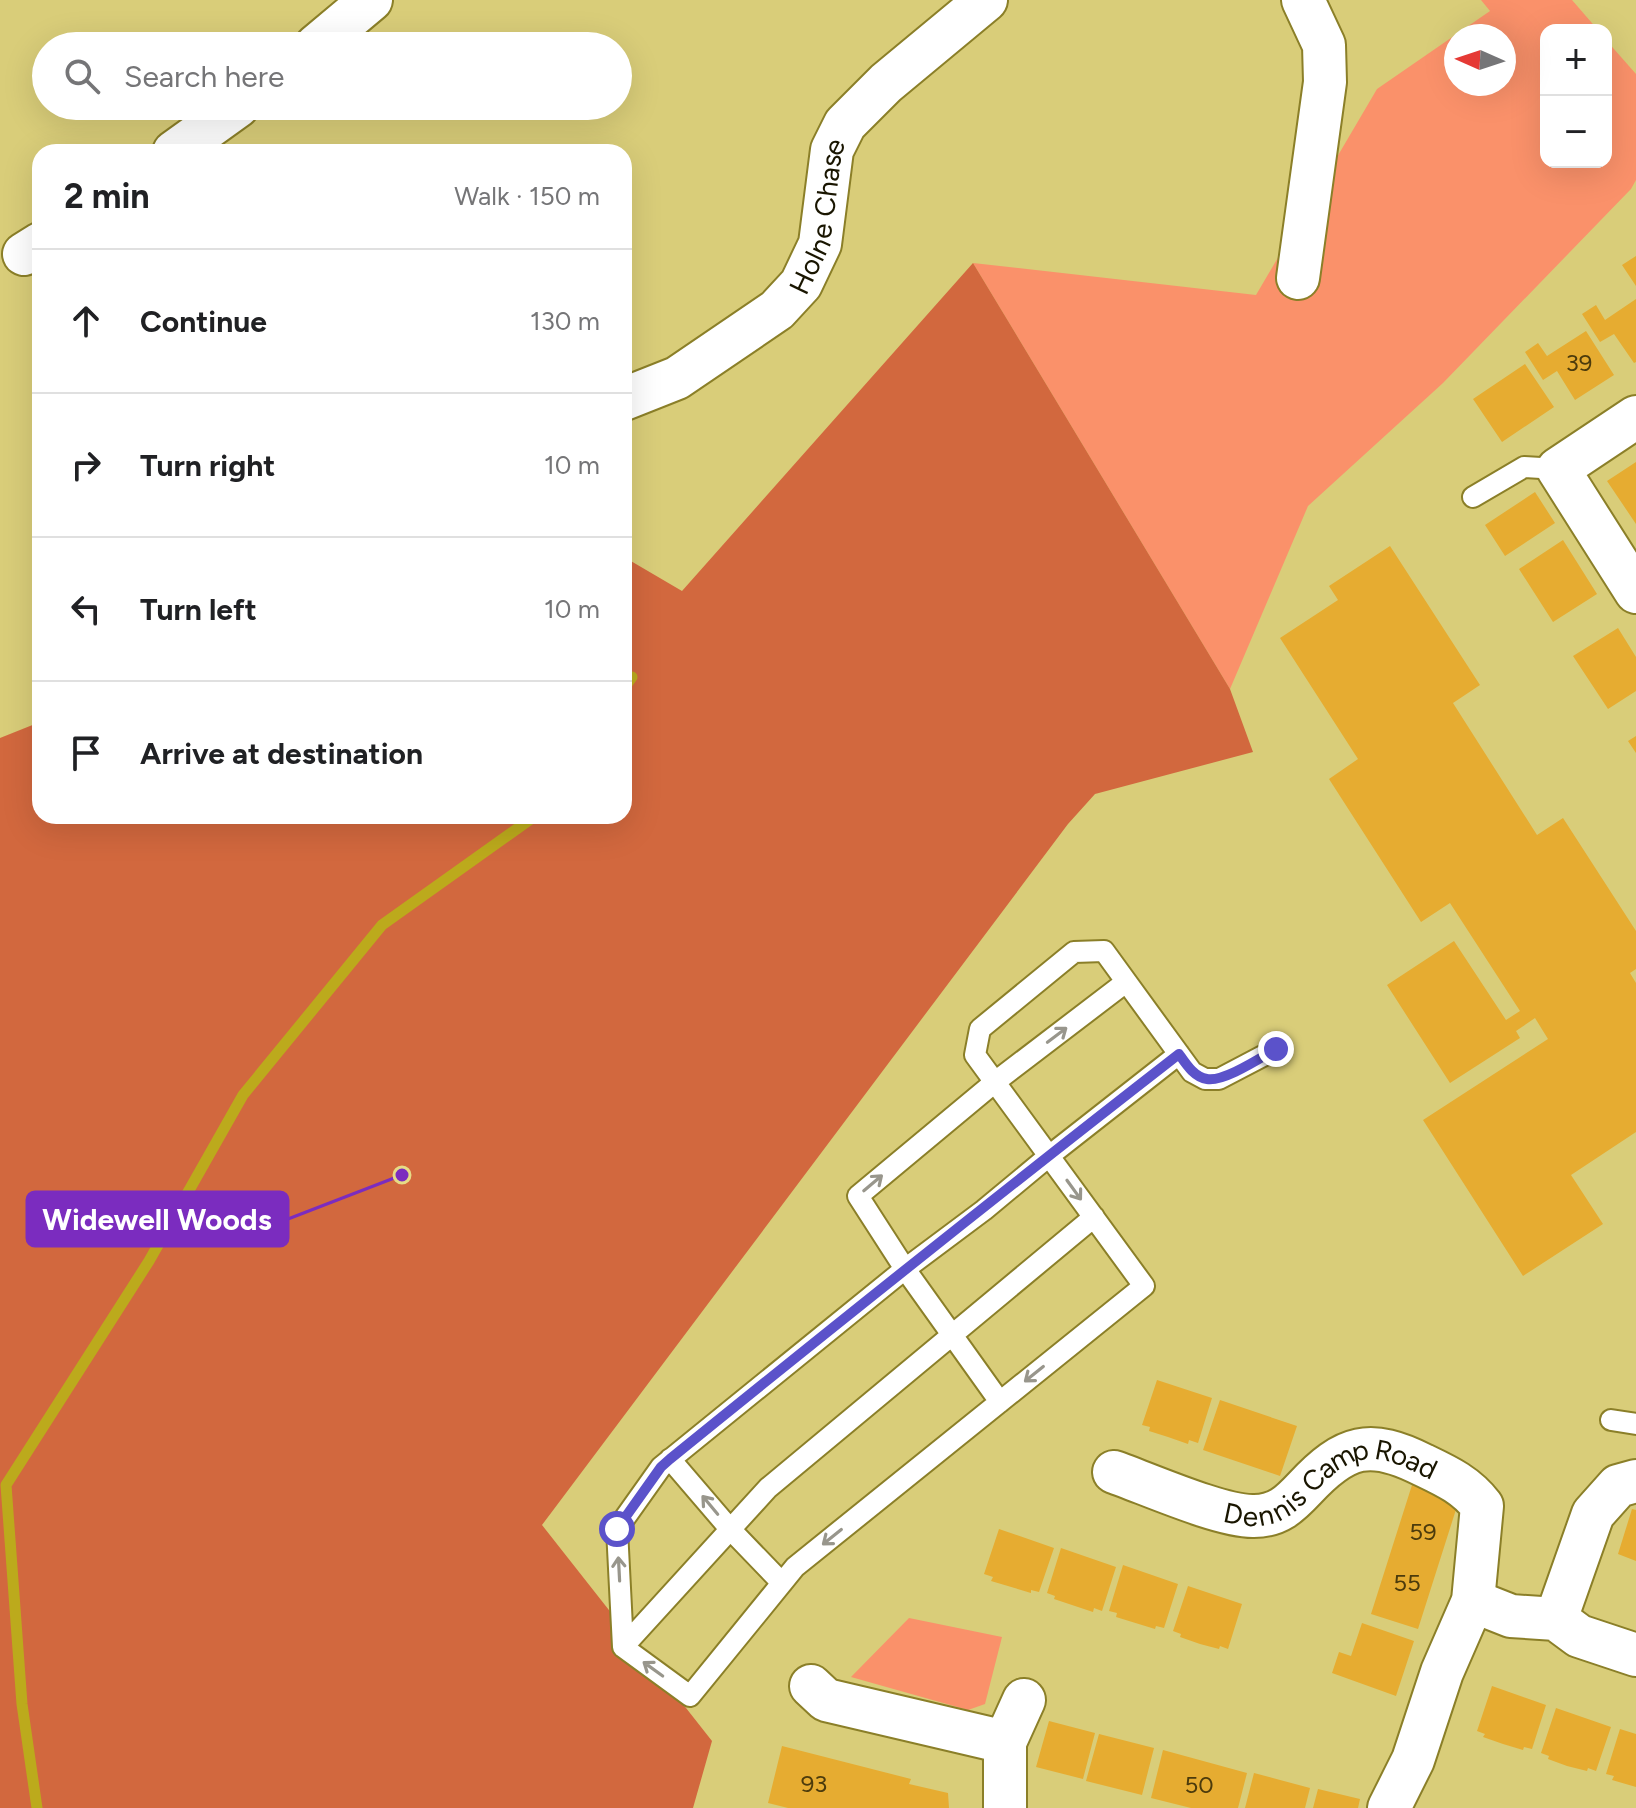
<!DOCTYPE html>
<html lang="en">
<head>
<meta charset="utf-8">
<style>
	:root { --surface:#fff; --page:#f2f2f2; --text:#202124; --muted:#757577; --line:#e0e0e0 }
	body { margin:0; font-family:Figtree,sans-serif; background:var(--page); color:var(--text) }
	.controls { position:absolute; right:24px; top:24px; display:grid; overflow:hidden; border-radius:16px; box-shadow:0 8px 32px #0002 }
	.controls button { width:72px; height:72px; display:grid; place-items:center; padding:0; border:0; border-bottom:2px solid var(--line); background:var(--surface); color:var(--text); font:40px sans-serif }
	.compass { position:absolute; left:1444px; top:24px; width:72px; height:72px; border-radius:50%; background:var(--surface); box-shadow:0 8px 32px #0002; rotate:273deg }
	.stop { position:absolute; width:24px; height:24px; margin:-18px; border:6px solid #5b52ca; border-radius:50%; background:#fff }
	.stop.end { background:#5b52ca; border-color:#fff; box-shadow:0 2px 8px #0008 }
	.list { margin:0; padding:0; list-style:none }
	h2 { display:flex; justify-content:space-between; align-items:center; height:104px; margin:0; padding:0 32px; font-size:34px }
	h2 small { font-size:26px; font-weight:400; color:var(--muted) }
	.list li { display:grid; grid-template-columns:52px 1fr auto; gap:24px; align-items:center; box-sizing:border-box; height:144px; padding:0 32px; border-top:2px solid var(--line) }
	.list b { display:block; font-size:30px; white-space:nowrap }
	.list em { font-size:26px; font-style:normal; color:var(--muted) }
	.icon { flex:none; width:44px; height:44px; fill:none; stroke:currentColor; stroke-width:2; stroke-linecap:round; stroke-linejoin:round }
	.map { position:relative; flex:none; width:1636px; height:1808px; overflow:hidden }
	.search { position:absolute; background:var(--surface); box-shadow:0 8px 32px #0002; left:32px; top:32px; width:600px; height:88px; display:flex; align-items:center; gap:20px; box-sizing:border-box; padding:0 28px; border-radius:44px; color:var(--muted); font-size:30px }
	.panel { position:absolute; background:var(--surface); box-shadow:0 8px 32px #0002; left:32px; top:144px; width:600px; height:680px; border-radius:24px }
	.map>svg:first-child { display:block }
	.green { fill:#fa916a; fill-rule:evenodd }
	.forest { fill:#d2683e }
	.lines { fill:none; stroke-linecap:round; stroke-linejoin:round }
	.stream { stroke:#bcaa1c; stroke-width:11 }
	.building { fill:#e6ac31 }
	.service-casing { stroke:#8b7f28; stroke-width:24 }
	.minor-casing { stroke:#8b7f28; stroke-width:46 }
	.service { stroke:#fff; stroke-width:20 }
	.minor { stroke:#fff; stroke-width:42 }
	.oneway { stroke:#98968c }
	.route { stroke:#5b52ca; stroke-width:10 }
	.labels { text-anchor:middle; stroke-width:7; stroke-linejoin:round; paint-order:stroke }
	.number-label { font-size:24px; fill:#4c3b0c }
	.street-label { font-size:28px; fill:#191500; stroke:#e6db86 }
	.leader { fill:none; stroke:#7b2cbf; stroke-width:3 }
	.callout-dot { fill:#7b2cbf; stroke:#e6db86; stroke-width:3 }
	.callout { fill:#7b2cbf; stroke:#7b2cbf; stroke-width:3 }
	.callout-label { font-size:30px; text-anchor:middle; font-weight:bold; fill:#fff }
</style>
</head>
<body>
<div class="map">
<svg width="1636" height="1808" viewBox="0 0 1636 1808">
	<rect width="100%" height="100%" fill="#d9cd79"/>
	<path class="green" d="M1481 0H1572L1598 30H1546V162H1606V40L1636 74V180L1631 189 1443 383 1308 506 1230 689 973 263 1256 295 1377 89 1490 11ZM1456 36H1504V84H1456Z
		M909 1618 1002 1637 985 1704 968 1710 851 1677Z"/>
	<path class="forest" d="M973 263 1230 689 1253 752 1095 794 1068 824 542 1525 712 1741 693 1808H0V738L40 722V816H624V557L682 591Z"/>
	<g class="lines">
		<path class="stream" d="M624 688 632 677
			M37 1808 22 1704 6 1485 149 1261 243 1095 382 925 535 816"/>
	</g>
	<path class="building" d="M1636 256V286L1622 265Z
		M1636 299V362L1634 363 1614 334 1600 342 1582 314 1596 305 1605 320Z
		M1586 331 1614 375 1575 400 1557 371 1543 380 1525 352 1538 343 1547 356Z
		M1525 364 1554 407 1502 442 1473 399Z
		M1636 462V524L1607 481Z
		M1535 492 1555 523 1505 556 1485 525Z
		M1563 540 1597 594 1553 622 1519 569Z
		M1390 546 1480 685 1453 703 1537 835 1563 818 1636 931V969L1630 973 1636 983V1132L1571 1175 1603 1224 1523 1276 1423 1120 1548 1039 1535 1018 1516 1031 1520 1038 1450 1083 1387 985 1454 941 1506 1020 1520 1011 1450 903 1421 922 1329 779 1358 759 1280 638 1338 600 1329 586Z
		M1618 628 1636 657V691L1608 709 1573 656Z
		M1636 736V753L1628 741Z
		M1157 1380 1212 1398 1198 1443 1189 1440 1188 1444 1168 1437 1149 1431 1150 1427 1142 1425Z
		M1220 1400 1297 1426 1280 1476 1203 1450Z
		M1412 1485 1459 1500 1418 1629 1371 1614Z
		M1632 1509 1636 1510V1561L1618 1554Z
		M999 1529 1054 1548 1039 1592 1031 1590V1593L991 1581 993 1577 984 1574Z
		M1061 1548 1116 1567 1102 1611 1094 1608 1093 1612 1054 1599 1055 1596 1047 1593Z
		M1123 1565 1178 1584 1164 1628 1156 1626 1155 1629 1116 1617 1117 1613 1109 1611Z
		M1188 1586 1242 1604 1228 1649 1220 1646 1219 1649 1200 1644 1180 1637 1181 1634 1173 1631Z
		M1362 1623 1414 1641 1396 1696 1332 1673 1339 1652 1351 1656Z
		M1492 1686 1546 1705 1532 1749 1524 1747 1523 1750 1503 1744 1483 1737 1485 1734 1477 1731Z
		M1556 1708 1611 1727 1596 1771 1588 1768 1587 1771 1567 1766 1548 1759 1549 1756 1541 1753Z
		M1049 1721 1095 1733 1083 1779 1036 1767Z
		M1620 1729 1636 1734V1787L1612 1780 1614 1776 1606 1774Z
		M1099 1734 1154 1748 1142 1795 1086 1781Z
		M782 1746 911 1779 909 1784 948 1793 949 1808H788L768 1803Z
		M1163 1750 1247 1773 1238 1808H1191L1151 1798Z
		M1254 1773 1310 1788 1305 1808H1245Z
		M1318 1789 1360 1799 1358 1808H1313Z"/>
	<g class="lines">
		<defs>
			<path id="service" d="M1473 497 1524 467 1558 469
				M1094 1217 768 1488 623 1647 690 1696 795 1567 1144 1286 975 1055 980 1029 1074 952 1104 951 1192 1072 1205 1079H1219L1276 1049
				M1000 1402 905 1269 858 1196 995 1082 1126 982
				M1611 1420 1636 1424
				M670 1459 730 1529 782 1583
				M623 1647 617 1529 661 1467 905 1269 984 1210 1049 1156 1179 1054"/>
			<g id="minor">
				<path d="M316 46 371 0"/>
				<path d="M174 152 238 106"/>
				<path d="M24 254 40 244"/>
				<path d="M1298 278 1325 82 1324 45 1303 0"/>
				<path id="s1" d="M624 399 677 378 777 310 801 284 820 244 832 150 845 124 886 83 986 0"/>
				<path d="M1636 417 1558 469 1636 592"/>
				<path id="s2" d="M1114 1472C1148 1484 1222 1517 1254 1516 1278 1516 1290 1504 1305 1488 1345 1445 1370 1438 1423 1465 1446 1476 1466 1485 1482 1506L1473 1601 1442 1672 1413 1760 1389 1808"/>
				<path d="M1473 1601 1511 1616 1556 1619 1579 1636 1636 1655"/>
				<path d="M1556 1619 1593 1514 1618 1486 1636 1481"/>
				<path d="M811 1686 826 1700 1005 1742"/>
				<path d="M1005 1808V1742L1024 1700"/>
			</g>
		</defs>
		<use href="#service" class="service-casing"/>
		<use href="#minor" class="minor-casing"/>
		<use href="#service" class="service"/>
		<use href="#minor" class="minor"/>
	</g>
	<defs><path id="oneway-shaft" d="M-6 0H5M1.5-3L5.5 0L1.5 3" fill="none" stroke-width="1.6" stroke-linecap="round" stroke-linejoin="round" transform="scale(2)"/></defs>
	<g class="oneway">
		<use href="#oneway-shaft" transform="translate(1057 1035) rotate(-37)"/>
		<use href="#oneway-shaft" transform="translate(873 1183) rotate(-40)"/>
		<use href="#oneway-shaft" transform="translate(1074 1190) rotate(54)"/>
		<use href="#oneway-shaft" transform="translate(1034 1374) rotate(141)"/>
		<use href="#oneway-shaft" transform="translate(710 1505) rotate(-130)"/>
		<use href="#oneway-shaft" transform="translate(832 1537) rotate(141)"/>
		<use href="#oneway-shaft" transform="translate(619 1569) rotate(-93)"/>
		<use href="#oneway-shaft" transform="translate(653 1669) rotate(-144)"/>
	</g>
	<g class="lines">
		<path class="route" d="M617 1529 661 1467 670 1459C839 1322 1008 1187 1179 1054 1186 1064 1194 1077 1207 1079 1224 1082 1260 1058 1276 1049"/>
	</g>
	<g class="labels">
		<g class="number-label">
			<text x="1579" y="371">39</text>
			<text x="1423" y="1540">59</text>
			<text x="1407" y="1591">55</text>
			<text x="814" y="1792">93</text>
			<text x="1199" y="1793">50</text>
		</g>
		<g class="street-label">
			<text dy="10" stroke="none"><textPath href="#s1" startOffset="284">Holne Chase</textPath></text>
			<text dy="10" stroke="none"><textPath href="#s2" startOffset="236">Dennis Camp Road</textPath></text>
		</g>
	</g>
	<path class="leader" d="M402 1175L288 1219"/>
	<circle class="callout-dot" cx="402" cy="1175" r="8"/>
	<rect class="callout" x="27" y="1192" width="261" height="54" rx="8"/>
	<g class="callout-label">
		<text x="157" y="1230">Widewell Woods</text>
	</g>
</svg>
<div class="controls">
<button>+</button>
<button>−</button>
</div>
<svg class="compass" viewBox="-18 -18 36 36"><path d="M0-13l5 13h-10z" fill="#e53935"/><path d="M0 13l5-13h-10z" fill="#757577"/></svg>
<div class="stop" style="left:617px;top:1529px"></div>
<div class="stop end" style="left:1276px;top:1049px"></div>
<div class="search"><svg class="icon" aria-label="search" viewBox="0 0 24 24"><circle cx="10" cy="10" r="6"/><path d="M15 15l6 6"/></svg>Search here</div>
<section class="panel">
<h2>2 min<small>Walk · 150 m</small></h2>
<ul class="list">
<li><svg class="icon" aria-label="ahead" viewBox="0 0 24 24"><path d="M12 20V5M6 11l6-6 6 6"/></svg><div><b>Continue</b></div><em>130 m</em></li>
<li><svg class="icon" aria-label="right" viewBox="0 0 24 24"><path d="M7 20v-9h11M14 6l5 5-5 5"/></svg><div><b>Turn right</b></div><em>10 m</em></li>
<li><svg class="icon" aria-label="left" viewBox="0 0 24 24"><path d="M17 20v-9H6M10 6l-5 5 5 5"/></svg><div><b>Turn left</b></div><em>10 m</em></li>
<li><svg class="icon" aria-label="arrive" viewBox="0 0 24 24"><path d="M6 21V4h12l-3 4 3 4H6"/></svg><div><b>Arrive at destination</b></div></li>
</ul>
</section>
</div>
</body>
</html>
